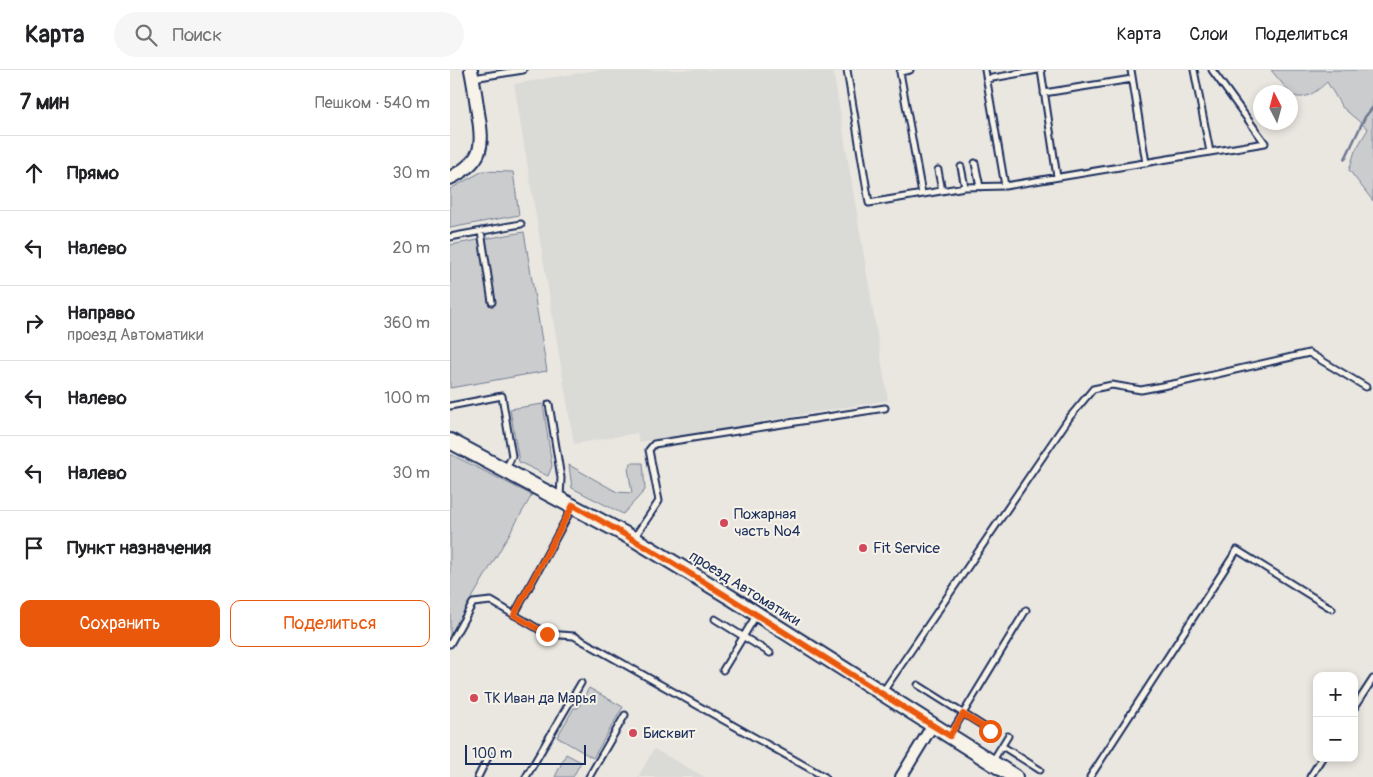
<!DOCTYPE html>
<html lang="ru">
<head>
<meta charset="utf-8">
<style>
	:root { --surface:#fff; --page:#f6f6f6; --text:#202124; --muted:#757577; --line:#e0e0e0; --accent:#ea580c }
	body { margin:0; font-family:Pangolin,sans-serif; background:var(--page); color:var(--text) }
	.controls { position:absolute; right:15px; bottom:15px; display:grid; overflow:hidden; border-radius:10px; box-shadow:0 2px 8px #0003 }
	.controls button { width:45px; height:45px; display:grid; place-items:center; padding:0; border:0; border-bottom:1px solid var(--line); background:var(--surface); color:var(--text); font:25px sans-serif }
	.compass { position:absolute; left:803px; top:15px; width:45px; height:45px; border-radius:50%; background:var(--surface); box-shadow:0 2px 8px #0003; rotate:354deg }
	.scale { position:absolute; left:15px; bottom:12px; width:121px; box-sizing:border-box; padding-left:5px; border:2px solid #1b2f5e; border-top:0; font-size:14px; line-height:18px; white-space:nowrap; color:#1b2f5e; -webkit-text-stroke:4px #f7f3e8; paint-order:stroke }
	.stop { position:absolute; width:15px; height:15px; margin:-11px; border:4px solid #ea580c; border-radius:50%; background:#fff }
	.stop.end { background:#ea580c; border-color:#fff; box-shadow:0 1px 5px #0008 }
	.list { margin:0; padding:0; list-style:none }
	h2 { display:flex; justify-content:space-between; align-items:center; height:65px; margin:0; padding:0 20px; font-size:21px }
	h2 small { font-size:16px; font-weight:400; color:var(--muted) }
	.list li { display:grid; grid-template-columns:32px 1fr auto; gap:15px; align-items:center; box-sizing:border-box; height:75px; padding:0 20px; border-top:1px solid var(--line) }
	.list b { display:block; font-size:19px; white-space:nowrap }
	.list p { margin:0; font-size:16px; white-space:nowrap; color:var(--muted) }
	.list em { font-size:16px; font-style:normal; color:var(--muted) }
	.actions { display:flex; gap:10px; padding:15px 20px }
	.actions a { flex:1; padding:11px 0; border:1px solid var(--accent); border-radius:10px; text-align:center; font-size:18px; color:var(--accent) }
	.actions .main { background:var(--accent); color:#fff }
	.icon { flex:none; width:28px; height:28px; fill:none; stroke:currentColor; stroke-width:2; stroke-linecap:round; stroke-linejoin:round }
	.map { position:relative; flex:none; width:923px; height:707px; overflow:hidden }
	header { display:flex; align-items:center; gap:30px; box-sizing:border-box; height:70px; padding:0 25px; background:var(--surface); border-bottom:1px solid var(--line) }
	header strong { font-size:24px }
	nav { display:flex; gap:28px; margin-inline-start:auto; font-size:18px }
	.search { width:350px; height:45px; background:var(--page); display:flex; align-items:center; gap:12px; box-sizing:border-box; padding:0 18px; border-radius:28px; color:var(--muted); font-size:19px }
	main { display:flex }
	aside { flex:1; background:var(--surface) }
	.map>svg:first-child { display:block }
	.built { fill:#dadad6 }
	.green { fill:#cbcccd; stroke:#737e96 }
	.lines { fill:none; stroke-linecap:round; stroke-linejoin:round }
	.stream { stroke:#6d7892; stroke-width:2.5 }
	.service-casing { stroke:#1b2f5e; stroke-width:9 }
	.minor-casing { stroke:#1b2f5e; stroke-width:14 }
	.tertiary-casing { stroke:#1b2f5e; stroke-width:16 }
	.secondary-casing { stroke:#1b2f5e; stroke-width:18 }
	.service { stroke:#f7f3e8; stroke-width:5 }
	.minor { stroke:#f7f3e8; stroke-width:10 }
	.tertiary { stroke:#f7f3e8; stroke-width:12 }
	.secondary { stroke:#f7f3e8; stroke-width:14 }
	.route { stroke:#ea580c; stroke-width:6 }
	.poi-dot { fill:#d1495b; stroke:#f7f3e8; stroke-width:2 }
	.labels { text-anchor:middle; stroke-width:4; stroke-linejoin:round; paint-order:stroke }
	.poi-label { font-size:15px; fill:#1b2f5e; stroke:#f7f3e8; text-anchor:start }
	.street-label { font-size:15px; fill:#1b2f5e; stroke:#f7f3e8 }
</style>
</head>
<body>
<header>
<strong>Карта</strong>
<div class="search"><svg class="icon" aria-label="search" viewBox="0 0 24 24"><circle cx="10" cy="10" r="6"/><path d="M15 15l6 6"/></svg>Поиск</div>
<nav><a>Карта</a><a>Слои</a><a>Поделиться</a></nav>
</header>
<main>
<aside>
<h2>7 мин<small>Пешком · 540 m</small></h2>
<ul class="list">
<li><svg class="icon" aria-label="ahead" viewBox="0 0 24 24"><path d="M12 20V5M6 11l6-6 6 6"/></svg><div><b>Прямо</b></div><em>30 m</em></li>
<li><svg class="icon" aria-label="left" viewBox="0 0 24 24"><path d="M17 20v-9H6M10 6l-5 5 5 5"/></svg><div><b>Налево</b></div><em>20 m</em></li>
<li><svg class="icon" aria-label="right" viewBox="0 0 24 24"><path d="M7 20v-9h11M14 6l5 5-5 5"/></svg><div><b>Направо</b><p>проезд Автоматики</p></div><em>360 m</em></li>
<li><svg class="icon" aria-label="left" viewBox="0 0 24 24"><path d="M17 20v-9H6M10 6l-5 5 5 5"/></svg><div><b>Налево</b></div><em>100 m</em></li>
<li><svg class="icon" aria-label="left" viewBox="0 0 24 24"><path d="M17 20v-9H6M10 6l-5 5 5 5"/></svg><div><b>Налево</b></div><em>30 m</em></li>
<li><svg class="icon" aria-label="arrive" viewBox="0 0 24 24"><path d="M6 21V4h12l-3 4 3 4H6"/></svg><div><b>Пункт назначения</b></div></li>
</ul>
<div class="actions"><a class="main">Сохранить</a><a>Поделиться</a></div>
</aside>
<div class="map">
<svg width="923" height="707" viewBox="0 0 923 707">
	<rect width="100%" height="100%" fill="#eae7e0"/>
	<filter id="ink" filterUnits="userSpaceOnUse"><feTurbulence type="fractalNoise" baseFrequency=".02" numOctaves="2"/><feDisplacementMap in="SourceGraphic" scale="10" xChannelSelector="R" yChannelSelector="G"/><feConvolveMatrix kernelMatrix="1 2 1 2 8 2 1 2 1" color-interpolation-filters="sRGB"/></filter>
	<g filter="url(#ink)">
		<path class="built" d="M147 0H383L438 330 189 372 187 363 124 374 64 14Z
			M204 679 255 707H188Z"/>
		<path class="green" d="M821 0H923V131L899 100 905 81 918 59 892 37 877 12C868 20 855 32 842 25Z
			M33 101 63 102 69 145 0 158V119Z
			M74 162 97 301 0 318V175Z
			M93 334 102 396 98 406 69 392 60 339Z
			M0 384 82 425 0 566Z
			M181 393H193L195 420 173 444 122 418 119 395 167 422 182 423 178 398Z
			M139 618 173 637 143 688 107 667 124 638H128Z
			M116 684 131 692 123 707H105Z"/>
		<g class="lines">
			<path class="stream" d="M895 89 915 47 923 37"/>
			<defs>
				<path id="service" d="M397 0 419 133 515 117 555 116 760 82 744 0
					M460 0 450 2 472 124
					M535 0 555 116
					M591 0 607 107
					M681 0 696 93
					M23 8 73 0
					M537 9 588 0
					M594 23 682 9
					M760 82 815 73 762 0
					M525 93 530 117
					M511 97 515 117
					M488 100 492 121
					M31 161 42 232
					M0 167 71 154
					M99 334 111 408 110 427
					M0 336 52 326 62 386 56 399
					M184 468 209 431 199 380 204 374 435 338
					M64 545 122 438
					M265 549 320 583
					M0 574 23 533 41 531 97 564 124 566 375 707
					M273 600 307 544
					M468 615 541 661
					M432 623 619 348 643 319 662 315 691 320 728 313 859 283 916 317
					M904 638 923 609
					M500 665 576 540
					M552 676 590 700
					M542 692 558 666
					M28 707 39 685
					M76 707 131 613
					M139 707 175 645
					M640 707 787 480 882 539
					M860 707 872 688"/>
				<path id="minor" d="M451 707 482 656"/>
				<path id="tertiary" d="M0 108C33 91 34 77 28 43 26 29 24 14 21 0"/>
				<path id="secondary" d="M0 371 184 469 280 527 565 707"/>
			</defs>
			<use href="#service" class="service-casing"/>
			<use href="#minor" class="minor-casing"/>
			<use href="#tertiary" class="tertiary-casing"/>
			<use href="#secondary" class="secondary-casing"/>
			<use href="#service" class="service"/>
			<use href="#minor" class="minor"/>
			<use href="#tertiary" class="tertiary"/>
			<use href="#secondary" class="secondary"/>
		</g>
	</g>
	<g class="lines" filter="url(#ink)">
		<path class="route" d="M97 564 64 545 123 435C252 507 374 589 500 666L513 644 540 661"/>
	</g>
	<g class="poi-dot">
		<circle cx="274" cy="453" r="5"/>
		<circle cx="413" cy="478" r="5"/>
		<circle cx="24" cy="628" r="5"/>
		<circle cx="183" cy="663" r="5"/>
	</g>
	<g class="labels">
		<g class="poi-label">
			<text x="284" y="449">Пожарная<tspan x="284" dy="17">часть №4</tspan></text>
			<text x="423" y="483">Fit Service</text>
			<text x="34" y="633">ТК Иван да Марья</text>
			<text x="193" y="668">Бисквит</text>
		</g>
		<g class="street-label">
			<text transform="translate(295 518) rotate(32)" y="5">проезд Автоматики</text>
		</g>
	</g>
</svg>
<div class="controls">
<button>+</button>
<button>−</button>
</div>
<svg class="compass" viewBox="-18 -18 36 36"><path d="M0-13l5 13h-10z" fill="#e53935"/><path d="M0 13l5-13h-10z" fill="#757577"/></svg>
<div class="scale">100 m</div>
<div class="stop" style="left:540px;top:661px"></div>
<div class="stop end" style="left:97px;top:564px"></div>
</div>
</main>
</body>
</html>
